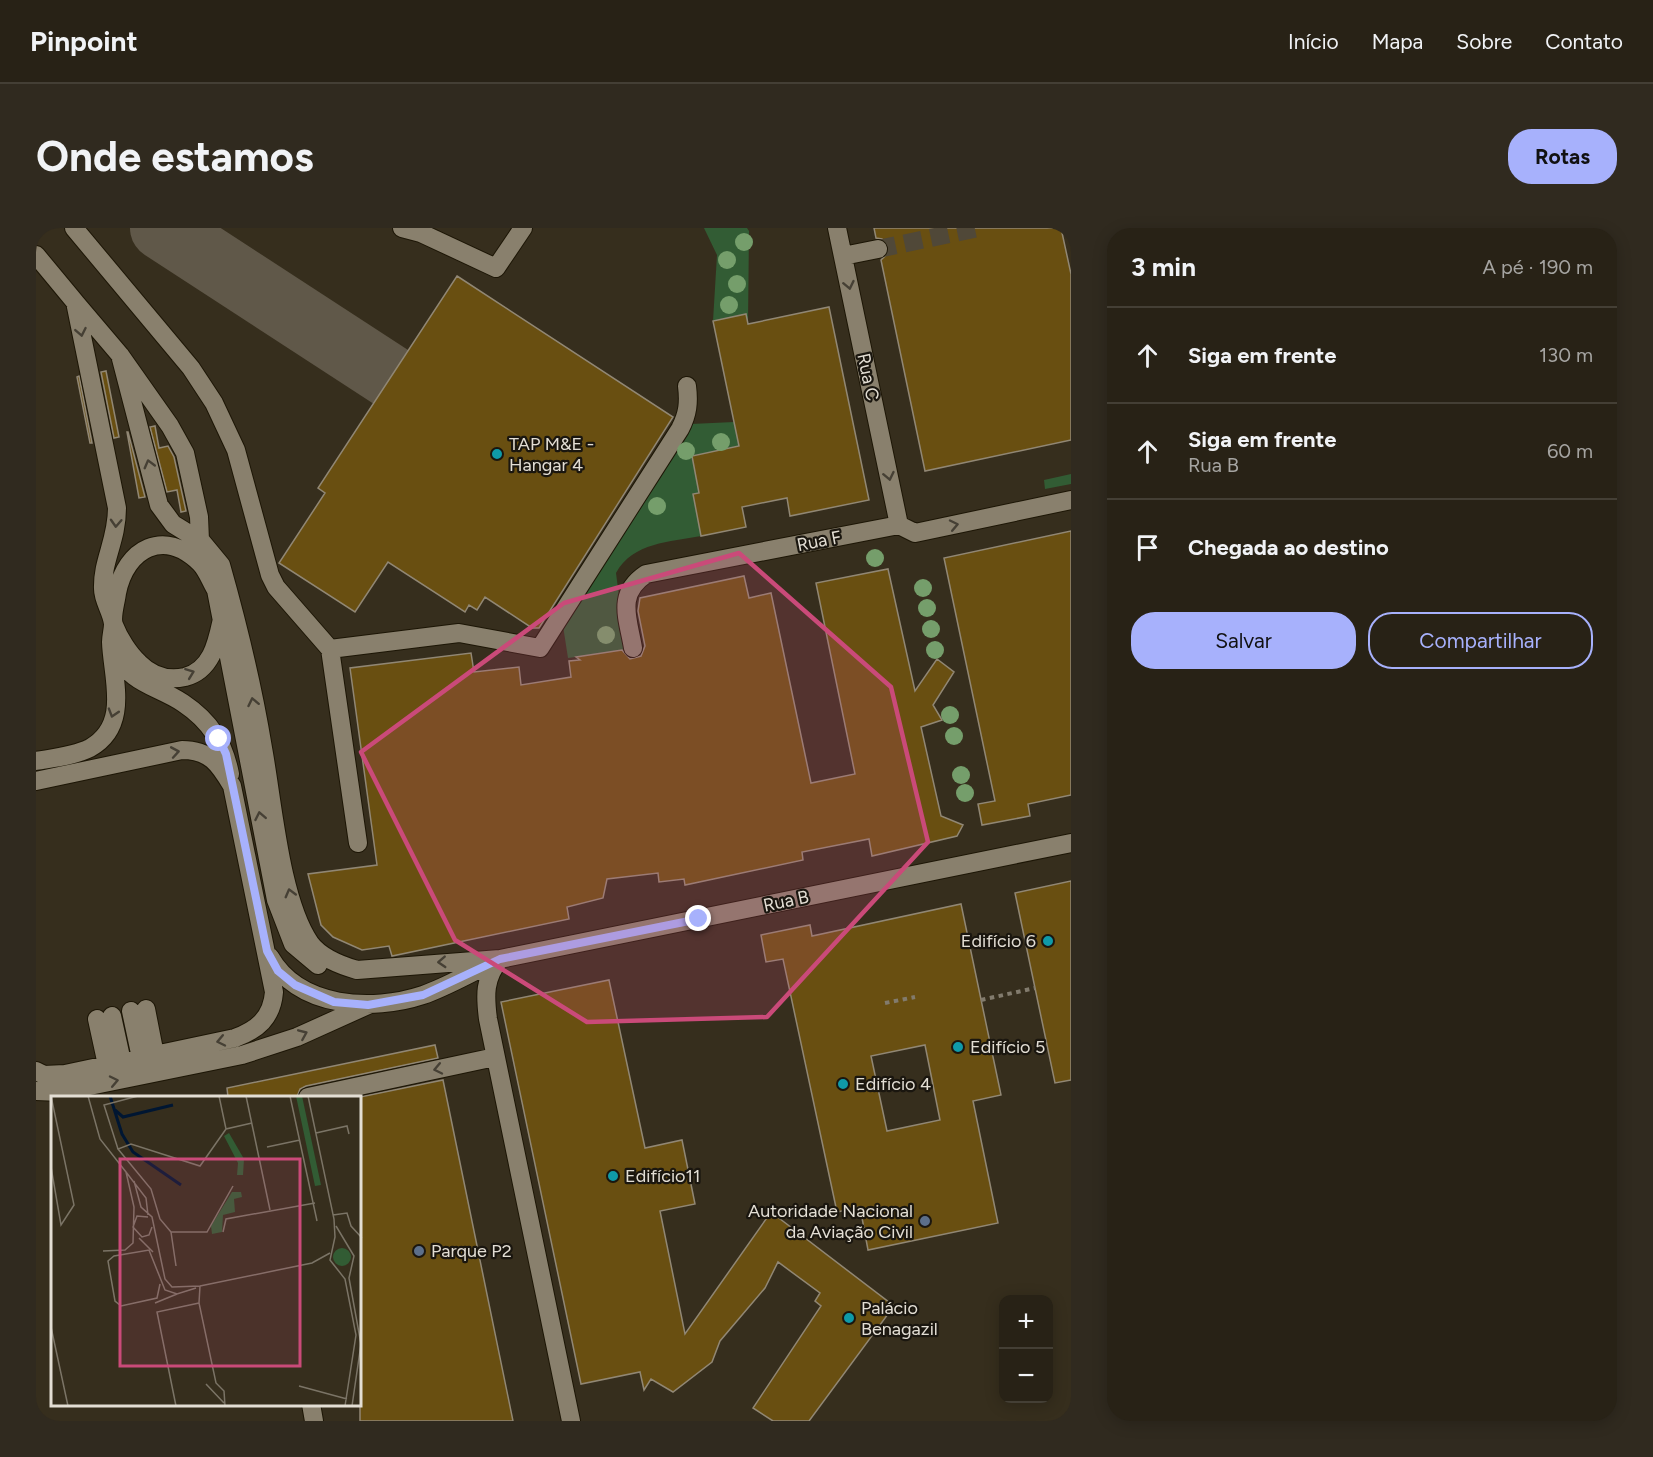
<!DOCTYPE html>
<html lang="pt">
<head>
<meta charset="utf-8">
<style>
	:root { --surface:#282216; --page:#302a1f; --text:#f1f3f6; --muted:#a5a4a1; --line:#443f35; --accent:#a7b1fc }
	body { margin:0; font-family:Figtree,sans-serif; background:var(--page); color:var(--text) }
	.controls { position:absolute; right:18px; bottom:18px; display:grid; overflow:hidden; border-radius:12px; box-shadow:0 3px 15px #0003 }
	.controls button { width:54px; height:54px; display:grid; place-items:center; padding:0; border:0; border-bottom:2px solid var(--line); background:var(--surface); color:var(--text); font:30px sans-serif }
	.stop { position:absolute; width:18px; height:18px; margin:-14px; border:4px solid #a7b1fc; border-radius:50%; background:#fff }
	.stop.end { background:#a7b1fc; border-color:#fff; box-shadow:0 2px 6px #0008 }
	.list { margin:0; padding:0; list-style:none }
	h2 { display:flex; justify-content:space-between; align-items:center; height:78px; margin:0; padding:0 24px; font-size:26px }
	h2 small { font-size:20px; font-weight:400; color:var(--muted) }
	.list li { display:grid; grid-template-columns:39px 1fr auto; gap:18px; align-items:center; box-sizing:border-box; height:96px; padding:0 24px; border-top:2px solid var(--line) }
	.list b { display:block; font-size:22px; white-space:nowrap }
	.list p { margin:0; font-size:20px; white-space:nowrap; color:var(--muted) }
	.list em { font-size:20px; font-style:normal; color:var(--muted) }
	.actions { display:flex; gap:12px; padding:18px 24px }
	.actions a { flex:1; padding:14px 0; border:2px solid var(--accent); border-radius:24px; text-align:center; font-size:21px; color:var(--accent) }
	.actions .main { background:var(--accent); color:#111 }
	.icon { flex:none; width:33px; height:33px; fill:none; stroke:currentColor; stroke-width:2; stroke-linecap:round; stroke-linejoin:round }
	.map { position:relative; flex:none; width:1035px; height:1193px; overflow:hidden; border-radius:24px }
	header { display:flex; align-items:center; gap:36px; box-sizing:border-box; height:84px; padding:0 30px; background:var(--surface); border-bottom:2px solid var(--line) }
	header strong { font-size:28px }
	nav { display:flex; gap:33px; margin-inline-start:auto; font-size:21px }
	.intro { display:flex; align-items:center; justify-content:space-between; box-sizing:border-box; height:144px; padding:0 36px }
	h1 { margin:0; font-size:42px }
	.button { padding:15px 27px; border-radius:24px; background:var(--accent); color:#111; font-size:21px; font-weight:700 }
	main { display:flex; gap:36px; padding:0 36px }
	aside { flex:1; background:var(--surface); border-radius:24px; box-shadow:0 3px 15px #0003 }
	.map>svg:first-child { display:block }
	.green { fill:#325c34 }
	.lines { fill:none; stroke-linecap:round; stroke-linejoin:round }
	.taxiway { stroke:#605849; stroke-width:64 }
	.building { fill:#694f11; stroke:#918774; stroke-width:1.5; fill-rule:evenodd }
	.minor-tunnel { stroke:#504838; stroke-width:18; stroke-dasharray:18 9; stroke-linecap:butt }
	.minor-casing { stroke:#1d1606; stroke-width:20 }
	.path { stroke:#827b6d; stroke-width:4; stroke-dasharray:4.5 4.5; stroke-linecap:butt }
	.minor { stroke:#89806d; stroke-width:18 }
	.tree { fill:#759e6b }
	.oneway { stroke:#464035 }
	.route { stroke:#a7b1fc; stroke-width:8 }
	.marked { fill:#ca4a79; fill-opacity:0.2; stroke:#ca4a79; stroke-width:4.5; stroke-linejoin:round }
	.culture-dot { fill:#0f9aa8; stroke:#1a160f; stroke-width:2 }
	.service-dot { fill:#5c6f8a; stroke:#1a160f; stroke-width:2 }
	.labels { text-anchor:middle; stroke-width:4.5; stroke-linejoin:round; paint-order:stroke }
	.street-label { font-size:18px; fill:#e3ded4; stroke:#1a160f }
	.poi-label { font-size:18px; fill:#e3ded4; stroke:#1a160f; text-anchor:start }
	.inset-river { fill:none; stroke:#001632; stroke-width:3 }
	.inset-road { fill:none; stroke:#7b7466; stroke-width:1.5 }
	.view { fill:#ca4a79; fill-opacity:0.15; stroke:#ca4a79; stroke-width:3 }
	.inset-edge { fill:none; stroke:#e3ded4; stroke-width:3 }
</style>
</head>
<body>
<header>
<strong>Pinpoint</strong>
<nav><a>Início</a><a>Mapa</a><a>Sobre</a><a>Contato</a></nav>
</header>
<div class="intro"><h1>Onde estamos</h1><a class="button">Rotas</a></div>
<main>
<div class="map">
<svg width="1035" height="1193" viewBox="0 0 1035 1193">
	<rect width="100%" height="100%" fill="#362e1d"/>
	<path class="green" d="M668 0H711L713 3 712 96 709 86 677 93 681 27Z
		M698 194 703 218 656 228 663 265 657 266 665 308C634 314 597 314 580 345L590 422 532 430 525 385 655 196Z
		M1035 246V256L1009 261 1008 252Z"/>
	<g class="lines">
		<path class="taxiway" d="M126 0 355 149"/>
	</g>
	<path class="building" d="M838 0H1025L1035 46V212L889 243 845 32 852 25 853 18 846 11 840 10Z
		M421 48 637 189 503 400H496L449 369 441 382 433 377 429 384 352 334 319 384 243 335 289 265 282 260Z
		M793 79 833 272 754 288 751 270 706 279 710 299 665 308 657 266 663 265 656 228 703 218 677 93 710 86 712 96Z
		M70 143 83 209 78 210 65 144Z
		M43 148 56 215H54L41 149Z
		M119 198 123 220 132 218 138 229 150 283 145 284 141 262 131 264 114 199Z
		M91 204H92L109 269 103 270Z
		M1035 303V567L992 576 994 588 946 597 942 576 959 573 908 330Z
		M852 341 879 463 901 431 918 444 897 477 906 492 885 499 905 588 927 597 921 608 836 628 833 611 766 624 767 632 649 657 648 651 623 654 622 645 571 651 567 670 531 679 533 691 356 728 353 718 326 722 297 709 285 697 272 646 341 637 314 440 435 425 438 444 483 439 485 457 535 449 533 433 544 432 540 429 586 422 594 431 605 428 609 418 602 383 604 370 708 348 713 370 735 365 775 555 819 546 780 355Z
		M1035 653V852L1019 855 979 665Z
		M925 676 965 867 937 873 962 995 832 1022 824 979 801 984 747 731 730 734 725 707 774 697 776 708ZM889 817 904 892 851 903 835 828Z
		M573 752 609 920 646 912 659 976 624 983 649 1106 735 984 858 1078 773 1193H737L717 1180 785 1078 779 1073 784 1065 742 1034 729 1060 684 1113 676 1134 637 1164 615 1151 608 1162 604 1144 545 1156 465 774Z
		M399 817 402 830 270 858 264 861 261 869H192L191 860Z
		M407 852 477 1193H324V869Z"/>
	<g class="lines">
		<path class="minor-tunnel" d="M842 21 942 0"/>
		<defs>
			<path id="minor" d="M38 0 155 140 178 175 200 222 234 347 240 359 294 421
				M366 0 385 5 460 40 487 0
				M801 0 863 297
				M0 27 39 74
				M807 28 842 21
				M84 127 123 277 137 296 166 314 185 337C202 397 217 459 227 520 237 574 244 671 274 715 285 730 304 737 321 742L464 731 1035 615
				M863 297 879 305 1035 272
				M186 391C181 414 176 442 149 449 131 453 116 448 103 435 93 426 83 410 78 397 75 389 80 374 81 365 90 320 128 300 164 335 171 342 175 354 180 362L240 672 257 716 282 737
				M597 420C592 390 580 366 610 346L863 297
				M79 423C94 457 120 457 147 475 174 493 188 515 194 546
				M0 533C17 530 38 528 54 520 95 497 76 449 75 414 75 408 77 402 77 396 76 384 67 373 67 361 66 332 81 313 81 280L39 74 84 127 134 198 149 225 163 289 165 336
				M0 553 146 522C174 522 183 536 196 558L238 764C236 790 221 802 199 810L29 846 8 847 0 843
				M322 615 294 421 423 405 504 420 644 201C652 186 653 174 651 158
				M234 729C263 780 336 784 387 767 410 759 432 746 454 736
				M464 731C448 750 449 768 452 791L535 1193
				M110 781 119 827
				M95 783 105 830
				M76 788 86 834
				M61 791 71 837
				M0 863 24 864 206 827 261 809 332 777
				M272 869 459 829
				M275 1176 278 1193"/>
		</defs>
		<use href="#minor" class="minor-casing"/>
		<path class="path" d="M945 772 999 760
			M849 775 879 769"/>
		<use href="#minor" class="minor"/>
	</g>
	<g class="tree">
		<circle cx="708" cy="14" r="9"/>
		<circle cx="691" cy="32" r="9"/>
		<circle cx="701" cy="56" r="9"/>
		<circle cx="693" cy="77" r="9"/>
		<circle cx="685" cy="214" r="9"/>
		<circle cx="650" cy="223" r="9"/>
		<circle cx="621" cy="278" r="9"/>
		<circle cx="839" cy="330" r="9"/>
		<circle cx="887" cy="360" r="9"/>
		<circle cx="891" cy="380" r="9"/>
		<circle cx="895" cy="401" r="9"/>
		<circle cx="570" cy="407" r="9"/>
		<circle cx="899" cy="422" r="9"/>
		<circle cx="914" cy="487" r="9"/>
		<circle cx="918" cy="508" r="9"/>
		<circle cx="925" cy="547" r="9"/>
		<circle cx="929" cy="565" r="9"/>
	</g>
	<defs><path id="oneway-chevron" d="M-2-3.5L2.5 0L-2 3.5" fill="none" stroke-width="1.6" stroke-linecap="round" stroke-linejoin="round" transform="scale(1.5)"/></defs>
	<g class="oneway">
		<use href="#oneway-chevron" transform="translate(813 57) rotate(78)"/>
		<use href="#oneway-chevron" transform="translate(45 104) rotate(79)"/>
		<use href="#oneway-chevron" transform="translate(113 236) rotate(-105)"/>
		<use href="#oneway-chevron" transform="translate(853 248) rotate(78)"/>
		<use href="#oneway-chevron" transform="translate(80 295) rotate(93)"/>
		<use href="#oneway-chevron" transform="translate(918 297) rotate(-12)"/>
		<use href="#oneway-chevron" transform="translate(154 445) rotate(-21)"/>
		<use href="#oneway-chevron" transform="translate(217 474) rotate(-102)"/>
		<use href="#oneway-chevron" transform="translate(77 485) rotate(107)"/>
		<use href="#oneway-chevron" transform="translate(139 524) rotate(-10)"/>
		<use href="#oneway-chevron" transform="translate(224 588) rotate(-101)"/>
		<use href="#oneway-chevron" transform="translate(254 665) rotate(-105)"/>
		<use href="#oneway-chevron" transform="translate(406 734) rotate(177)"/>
		<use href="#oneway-chevron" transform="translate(267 806) rotate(-23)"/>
		<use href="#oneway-chevron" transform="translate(185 813) rotate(168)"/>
		<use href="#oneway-chevron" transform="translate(402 841) rotate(168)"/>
		<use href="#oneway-chevron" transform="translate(78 853) rotate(-12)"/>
	</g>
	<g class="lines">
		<path class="route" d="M183 511 190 526 231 723 242 743 259 757 298 774 332 777 387 767 464 731 663 691"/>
	</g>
	<path class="marked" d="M703 325 855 459 892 614 731 789 551 794 419 712 325 524 528 375Z"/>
	<g class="culture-dot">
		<circle cx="461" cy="226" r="6"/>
		<circle cx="1012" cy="713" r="6"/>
		<circle cx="922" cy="819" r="6"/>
		<circle cx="807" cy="856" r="6"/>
		<circle cx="577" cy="948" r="6"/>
		<circle cx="813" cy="1090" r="6"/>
	</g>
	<g class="service-dot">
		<circle cx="889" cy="993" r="6"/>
		<circle cx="383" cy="1023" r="6"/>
	</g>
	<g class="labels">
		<g class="street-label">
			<text transform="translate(832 149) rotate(78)" y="6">Rua C</text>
			<text transform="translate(783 313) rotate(-11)" y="6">Rua F</text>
			<text transform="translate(750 673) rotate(-12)" y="6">Rua B</text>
		</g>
		<g class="poi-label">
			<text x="473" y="222">TAP M&amp;E -<tspan x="473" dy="21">Hangar 4</tspan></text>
			<text x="1000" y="719" text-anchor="end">Edifício 6</text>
			<text x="934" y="825">Edifício 5</text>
			<text x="819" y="862">Edifício 4</text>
			<text x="589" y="954">Edifício11</text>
			<text x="877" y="989" text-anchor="end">Autoridade Nacional<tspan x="877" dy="21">da Aviação Civil</tspan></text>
			<text x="395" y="1029">Parque P2</text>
			<text x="825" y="1086">Palácio<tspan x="825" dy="21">Benagazil</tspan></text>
		</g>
	</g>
	<g transform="translate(15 868)">
		<rect width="310" height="310" fill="#362e1d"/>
		<path d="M245 0H251L270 89 264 90ZM178 37 193 63 192 79H186L187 67 173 40ZM181 96H190L191 101 183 103 184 116 172 119 171 136 161 138 160 130ZM282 161a9 9 0 1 1 18 0a9 9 0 1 1-18 0Z" fill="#325c34"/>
		<path class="inset-river" d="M59 0 71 38 82 56 130 89M64 14 72 21 122 9"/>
		<path class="inset-road" d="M37 0 49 43 75 76M168 0 175 33M195 0 219 114M239 0 266 125M257 0 283 123 284 141 279 164 294 183 305 239 294 310M265 37 296 30 298 38M216 51 249 44M67 53 53 9 87 0M0 71 10 129 23 109 0 0M83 85 90 111 101 121 114 183 121 191 149 190 261 167 279 157M282 119 296 117 300 130 311 142M97 121 86 120 82 131 91 141 98 139 101 131M285 130 303 160 298 182 310 248 301 310M120 136 109 123 100 93 67 53 80 48 149 70 175 33 201 27M172 136 175 123 264 107M88 142 102 156M52 155 74 154 82 147 83 111 75 76 95 102 97 119M125 170 120 136H156L182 90M109 188 106 202 70 210 64 205 57 165 63 160 98 154 114 194 126 198 145 192M149 190 148 207 165 287 173 295 174 310M104 207 126 198M0 231 17 310M155 288 173 307M248 290 296 303M125 310 106 216 148 207"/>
		<path class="view" d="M69 63H249V270H69Z"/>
		<rect width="310" height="310" class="inset-edge"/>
	</g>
</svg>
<div class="controls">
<button>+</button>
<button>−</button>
</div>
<div class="stop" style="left:183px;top:511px"></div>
<div class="stop end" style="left:663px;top:691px"></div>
</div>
<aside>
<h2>3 min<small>A pé · 190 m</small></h2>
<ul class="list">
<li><svg class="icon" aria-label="ahead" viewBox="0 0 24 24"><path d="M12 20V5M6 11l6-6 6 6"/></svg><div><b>Siga em frente</b></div><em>130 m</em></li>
<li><svg class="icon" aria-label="ahead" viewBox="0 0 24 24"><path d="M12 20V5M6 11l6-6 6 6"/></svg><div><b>Siga em frente</b><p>Rua B</p></div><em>60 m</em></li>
<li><svg class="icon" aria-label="arrive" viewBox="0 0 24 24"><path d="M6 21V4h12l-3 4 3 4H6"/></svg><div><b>Chegada ao destino</b></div></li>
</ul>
<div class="actions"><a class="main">Salvar</a><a>Compartilhar</a></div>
</aside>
</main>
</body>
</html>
